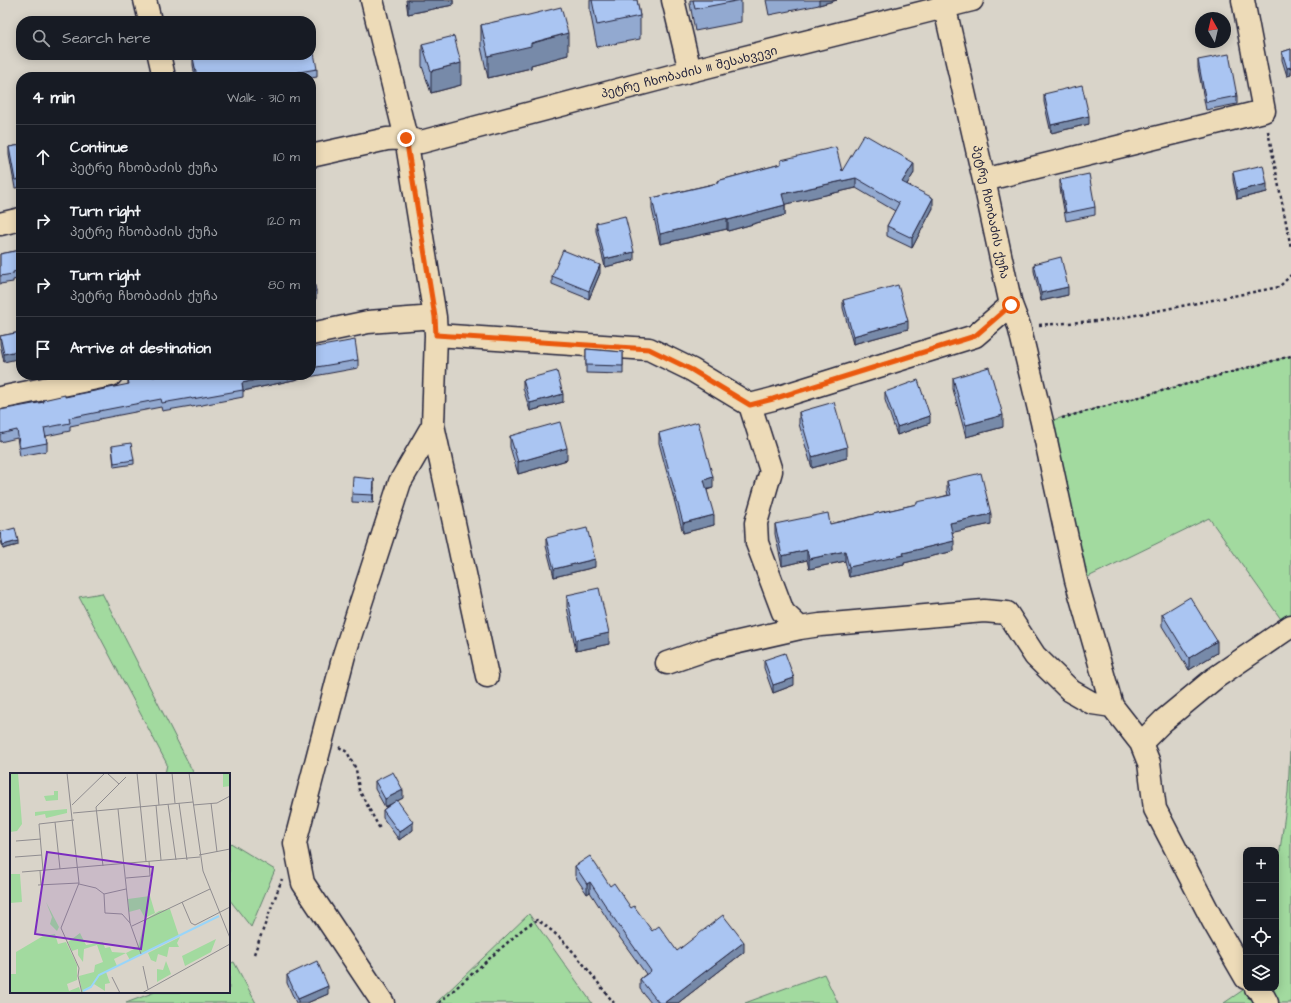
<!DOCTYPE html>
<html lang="en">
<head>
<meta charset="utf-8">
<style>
	:root { --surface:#171b24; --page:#20242c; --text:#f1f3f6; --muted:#9ea1a6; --line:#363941 }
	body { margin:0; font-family:"Architects Daughter","Noto Sans Georgian",sans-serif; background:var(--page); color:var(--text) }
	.controls { position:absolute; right:12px; bottom:12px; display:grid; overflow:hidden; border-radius:8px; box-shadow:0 2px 10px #0003 }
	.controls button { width:36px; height:36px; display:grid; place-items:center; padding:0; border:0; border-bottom:1px solid var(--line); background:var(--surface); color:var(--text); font:20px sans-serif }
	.compass { position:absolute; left:1195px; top:12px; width:36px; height:36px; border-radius:50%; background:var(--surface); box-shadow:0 2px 10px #0003; rotate:352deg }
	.stop { position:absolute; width:12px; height:12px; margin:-9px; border:3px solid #ea580c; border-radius:50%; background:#fff }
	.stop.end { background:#ea580c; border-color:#fff; box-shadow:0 1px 4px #0008 }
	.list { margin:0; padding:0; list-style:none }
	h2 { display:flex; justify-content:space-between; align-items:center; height:52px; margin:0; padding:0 16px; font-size:17px }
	h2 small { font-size:13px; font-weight:400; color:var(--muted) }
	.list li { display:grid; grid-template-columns:26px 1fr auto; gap:12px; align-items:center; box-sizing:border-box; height:64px; padding:0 16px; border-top:1px solid var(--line) }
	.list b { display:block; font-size:15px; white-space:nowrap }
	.list p { margin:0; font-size:13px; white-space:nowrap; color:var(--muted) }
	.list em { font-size:13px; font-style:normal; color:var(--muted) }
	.icon { flex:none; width:22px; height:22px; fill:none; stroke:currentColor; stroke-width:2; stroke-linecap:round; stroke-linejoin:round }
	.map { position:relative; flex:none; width:1291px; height:1003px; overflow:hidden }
	.search { position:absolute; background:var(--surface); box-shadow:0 2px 10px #0003; left:16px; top:16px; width:300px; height:44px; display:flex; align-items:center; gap:10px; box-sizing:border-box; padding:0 14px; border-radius:16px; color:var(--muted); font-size:15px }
	.panel { position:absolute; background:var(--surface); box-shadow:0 2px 10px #0003; left:16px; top:72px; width:300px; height:308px; border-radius:16px }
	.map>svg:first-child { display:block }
	.green { fill:#a2da9f; stroke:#627e6d }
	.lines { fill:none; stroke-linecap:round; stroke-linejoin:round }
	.minor-casing { stroke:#22223b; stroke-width:25 }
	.path { stroke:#22223b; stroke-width:2.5; stroke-dasharray:3 3; stroke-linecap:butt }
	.minor { stroke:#eddbb8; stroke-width:22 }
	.wall { fill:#92a9d0; stroke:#22223b }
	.shaded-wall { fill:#778aa9; stroke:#22223b }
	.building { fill:#aac5f2; stroke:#22223b }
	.route { stroke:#ea580c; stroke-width:5 }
	.labels { text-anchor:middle; stroke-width:3.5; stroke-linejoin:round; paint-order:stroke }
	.street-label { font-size:12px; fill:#22223b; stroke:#eddbb8 }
	.inset-river { fill:none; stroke:#99d5f9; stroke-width:2 }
	.inset-road { fill:none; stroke:#908d90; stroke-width:1 }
	.view { fill:#7b2cbf; fill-opacity:0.15; stroke:#7b2cbf; stroke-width:2 }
	.inset-edge { fill:none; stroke:#22223b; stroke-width:2 }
</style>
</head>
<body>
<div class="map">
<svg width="1291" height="1003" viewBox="0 0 1291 1003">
	<rect width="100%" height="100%" fill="#d9d4c9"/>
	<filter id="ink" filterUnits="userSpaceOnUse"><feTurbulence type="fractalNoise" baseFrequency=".025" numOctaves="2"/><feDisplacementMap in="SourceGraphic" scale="8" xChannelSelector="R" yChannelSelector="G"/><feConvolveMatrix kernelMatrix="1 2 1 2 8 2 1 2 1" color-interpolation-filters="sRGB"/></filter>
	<g filter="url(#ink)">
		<path class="green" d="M1291 356V617L1283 622 1209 518 1086 578 1049 421Z
			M102 593 194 774H165L167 764 79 597Z
			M1291 729V1003H1224L1246 988H1276V879L1288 792Z
			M229 842 275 870 251 927 229 899Z
			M529 914 592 1003H436Z
			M234 962 256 1003H126L155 992H229V964Z
			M824 974 838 1003H745Z"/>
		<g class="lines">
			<defs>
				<path id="minor" d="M145 0 150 21
					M372 0 406 138 435 317 436 335 433 425 487 676
					M673 0 690 71
					M943 0 984 180 1011 305 1019 326 1042 422 1076 580 1112 706 1141 743 1149 763 1155 809 1213 921 1246 978
					M159 55 164 77
					M311 156 387 139 406 138 421 142 690 71 972 0
					M984 180 1264 111 1243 0
					M0 224 21 219
					M311 334 368 322 435 317
					M436 335 649 349 692 370 750 405 773 399 975 336 1011 305
					M0 398 111 375
					M750 405 771 471 756 523 757 543 783 612 800 628
					M667 663 708 649 800 628 820 625 984 611 1007 613 1035 656 1071 691 1092 703 1112 706
					M1141 743 1163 721 1215 678 1291 626
					M1256 988 1260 990 1267 1003
					M383 1003 303 883 295 843 344 655 400 482 433 425"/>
			</defs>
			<use href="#minor" class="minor-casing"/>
			<path class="path" d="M1268 131 1291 248
				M1039 325 1110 320 1279 287 1291 275
				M1062 418 1291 356
				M339 747 347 752 356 769 359 790 380 829
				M254 954 282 879
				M439 1003 524 928 537 920C569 940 590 974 614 1003"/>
			<use href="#minor" class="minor"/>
		</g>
		<path class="wall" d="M406 0H453V5L408 14Z
			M590 0H637L640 16V39L597 47 590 11Z
			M690 0H741V22L695 31 690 4Z
			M766 0H837L819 5 769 15Z
			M525 16 568 55 531 65V68L488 78 481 47V25Z
			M422 44 461 85 431 93 422 66Z
			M1291 49V75L1287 76 1282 60V52Z
			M193 58H216L317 69V77L311 78V77H195L193 65Z
			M1198 60 1237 96V104L1206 110 1198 68Z
			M1044 94 1089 124 1051 133 1044 102Z
			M21 145V187L15 188 9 155V147Z
			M781 160 842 171 914 173 907 184 933 208 912 248 887 236V226L895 211 856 188 785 204V215L728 231 727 229 660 244 652 209V198L717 183V181L781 164Z
			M1233 172 1267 192 1237 199 1233 180Z
			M1060 180 1095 207V215L1066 221 1060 188Z
			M596 223 634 260 605 267 596 231Z
			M21 250V278L13 280V282L0 284V254Z
			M1034 264 1068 295 1041 301 1034 271Z
			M311 270 316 291V299L311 300Z
			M600 273 589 299 552 284V276Z
			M843 300 908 329 853 344 843 308Z
			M21 332 4 362 0 344V336Z
			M311 348 358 360V368L298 379 243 391V397L192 407 191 406 162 411 161 407 99 419V420L70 426V431L46 436 47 443V451L20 456 17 438 0 442V410L43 402V400L65 397 128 385V380L153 377 163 375H311Z
			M586 349 623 352V374L586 373Z
			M953 378 1003 427 966 437 953 389Z
			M523 380 563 402 530 411 523 388Z
			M885 392 930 423 897 435 885 400Z
			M799 412 847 458 812 468 799 424Z
			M659 433 713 488 707 490 714 525 683 533 659 443Z
			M510 436 567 460 518 474 510 447Z
			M112 446 134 460V464L114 467Z
			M947 481 991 524 952 532 954 551 904 563V565L849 577 845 561 809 569 807 560 782 566 775 534V524H830L917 504 948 495 947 491Z
			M374 487 373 503 352 502V494Z
			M0 532 18 545 3 549 0 536Z
			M546 538 595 567 554 577 546 546Z
			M567 595 609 644 576 651 567 607Z
			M1162 614 1217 653 1189 670 1162 626Z
			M764 660 794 685 773 693 764 668Z
			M375 781 403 798 397 801 413 830 399 840 383 818V810L391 804 385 807 375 789Z
			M575 866 610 886 652 931 677 951 744 952 678 1003H651L640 989V979L646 974 615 931 590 892 587 894 575 876Z
			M287 975 328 994 307 1003H296L287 983Z"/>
		<path class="shaded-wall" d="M408 0H453V5L408 14Z
			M819 0H837L819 5Z
			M568 33V55L531 65V68L488 78V56Z
			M461 63V85L431 93V71Z
			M1291 67V75L1287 76V68Z
			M1089 116V124L1051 133V125Z
			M914 163V173L902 192V182Z
			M856 178V188L782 205V194Z
			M1267 184V192L1237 199V191Z
			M933 198V208L912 248V238Z
			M785 205V215L728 231V220Z
			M727 218V229L660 244V234Z
			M634 252V260L605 267V259Z
			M600 265V273L589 299V291Z
			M1068 287V295L1041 301V293Z
			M908 321V329L853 344V336Z
			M21 350V358L4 362V354Z
			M278 375H298V379L243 391 242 383Z
			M563 394V402L530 411V403Z
			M1003 415V427L966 437V425Z
			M930 416V423L897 435V427Z
			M847 447V458L812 468V457Z
			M567 448V460L518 474V462Z
			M713 477V488L704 490V480Z
			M374 479V487L373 503V495Z
			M991 514V524L950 533V523Z
			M714 515V525L683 533V523Z
			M18 541V545L3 549V545Z
			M954 541V551L904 563V565L849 577V567L903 553Z
			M807 550V560L782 566V556Z
			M845 551V561L809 569V559Z
			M595 559V567L554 577V569Z
			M609 633V644L576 651V640Z
			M1217 641V653L1189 670V658Z
			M794 678V685L773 693V685Z
			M403 790V798L385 807V799Z
			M413 822V830L399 840V832Z
			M590 882V892L587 894V884Z
			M744 942V952L678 1003H664Z
			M328 986V994L307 1003H298V999Z"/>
		<path class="building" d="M592 0H637L640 16 597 25Z
			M693 0H741L695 9Z
			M561 7 568 33 531 43V46L488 56 481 25 524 15 525 16Z
			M454 36 461 63 431 71 422 44Z
			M311 37 317 69 269 77H197L193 58 206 55H215L216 58 235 55H311Z
			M1291 49V67L1287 68 1282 52Z
			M1229 54 1237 96 1206 102 1198 60Z
			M1082 85 1089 116 1051 125 1044 94Z
			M864 134 914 163 902 182 933 198 912 238 887 226 899 203 856 178 782 194 785 205 728 220 727 218 660 234 652 198 718 183 717 181 781 164V160L836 147 842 171Z
			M21 145V179L15 180 9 147Z
			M1263 165 1267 184 1237 191 1233 172Z
			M1089 174 1095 207 1066 213 1060 180Z
			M625 216 634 252 605 259 596 223Z
			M21 250V270L13 272V274L0 276V254Z
			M563 250 600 265 589 291 552 276Z
			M1061 257 1068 287 1041 293 1034 264Z
			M311 270 316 291 311 292Z
			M898 285 908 321 853 336 843 300Z
			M21 332V350L4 354 0 336Z
			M355 340 358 360 311 368V348Z
			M586 349 623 352V366L586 365Z
			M989 367 1003 415 966 425 953 378Z
			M557 371 563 394 530 403 523 380Z
			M152 375 153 377 163 375H278L242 383 243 390 192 399 191 398 162 403 161 399 99 411V412L69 418 70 423 44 428 47 443 20 448 17 430 0 434V410L44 402 43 400 65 395V397L129 384 128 380Z
			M918 380 930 416 897 427 885 392Z
			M834 402 847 447 812 457 799 412Z
			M560 422 567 448 518 462 510 436Z
			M698 422 713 477 704 480 714 515 683 523 659 433Z
			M131 443 134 460 114 463 112 446Z
			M981 473 991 514 950 523 954 541 903 553 904 555 849 567 845 551 809 559 807 550 782 556 775 524 828 513 830 524 917 504V502L951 495 947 481Z
			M353 477 374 479 373 495 352 494Z
			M15 528 18 541 3 545 0 532Z
			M587 528 595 559 554 569 546 538Z
			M599 588 609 633 576 640 567 595Z
			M1190 597 1217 641 1189 658 1162 614Z
			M785 653 794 678 773 685 764 660Z
			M393 772 403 790 385 799 375 781Z
			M397 800 413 822 399 832 383 810Z
			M590 856 610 886 614 883 631 908 634 906 652 931 659 926 677 951 723 915 744 942 664 1003H659L640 979 651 971 615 920 590 882 587 884 575 866Z
			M317 961 328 986 298 999 287 975Z"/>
	</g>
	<g class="lines" filter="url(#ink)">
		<path class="route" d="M406 138 435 317 436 335 649 349 692 370 750 405 773 399 975 336 1011 305"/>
	</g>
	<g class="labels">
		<g class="street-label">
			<text transform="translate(689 72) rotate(-14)" y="4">პეტრე ჩხობაძის III შესახვევი</text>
			<text transform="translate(991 212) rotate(78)" y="4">პეტრე ჩხობაძის ქუჩა</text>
		</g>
	</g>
	<g transform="translate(10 773)">
		<rect width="220" height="220" fill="#d9d4c9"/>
		<path d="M0 0H8L12 51 7 58 0 59ZM213 0H220V13L213 14ZM44 18H48V27L36 28 34 23 44 22ZM57 36V40L36 45 35 41 25 43V39ZM0 93V101H10L12 129 0 130ZM140 123 145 140 135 145 130 136 119 139 118 126ZM36 129 49 154 47 158 40 151 42 144ZM160 136 169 163 120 187 116 180 104 186 107 193 96 199 100 210 95 211V218L84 211 72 219 69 203 84 199 85 192 93 189 87 172 74 176 73 189 68 182V176L62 178 58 169 70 160 76 172 93 169 95 175 100 174 102 179 116 180 128 174 135 147 149 138ZM45 161 48 171 56 169 67 192V207L57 211 59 218 69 214 71 220H0V201H6V179L33 163ZM170 164 167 170 169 174H159L157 184 148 181 146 189 141 187 138 180ZM206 166 201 179 175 193 172 183ZM156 188 161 201 147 209V196L153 197Z" fill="#a2da9f"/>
		<path class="inset-river" d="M73 218 81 214 89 202 209 143"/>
		<path class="inset-road" d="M57 0 69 110 51 155 69 195 68 203 72 220M97 0 109 11M127 0 136 88M146 0 149 32M162 0 165 30M179 0 193 98 220 165M169 30 177 87M201 30 207 79M158 31 166 87M62 32 95 0M146 32 151 87M183 32 207 30 220 23M108 36 120 150 131 181M63 40 183 29M45 49 50 96M6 68 31 66M189 82 220 76M5 84 32 82M93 93 86 34 116 4M33 97 29 51 64 47M30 98 31 112M12 99 190 84M116 105 140 103 139 88M69 111 86 115 94 121 116 116M28 112 69 110M94 121 95 140 112 141 120 150M172 129 181 150 185 152 220 134M122 153 200 116M133 193 138 216M102 204 110 220M132 220 220 171"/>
		<path class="view" d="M37 79 143 94 131 176 25 161Z"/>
		<rect width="220" height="220" class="inset-edge"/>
	</g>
</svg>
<div class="controls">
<button>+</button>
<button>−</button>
<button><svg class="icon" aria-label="locate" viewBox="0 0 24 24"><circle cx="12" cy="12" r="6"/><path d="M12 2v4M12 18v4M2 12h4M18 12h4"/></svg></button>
<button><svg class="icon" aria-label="layers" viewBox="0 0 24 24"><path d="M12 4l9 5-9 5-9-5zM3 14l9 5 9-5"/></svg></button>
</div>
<svg class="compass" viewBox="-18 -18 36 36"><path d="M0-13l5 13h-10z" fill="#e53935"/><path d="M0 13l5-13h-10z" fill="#9ea1a6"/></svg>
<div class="stop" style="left:1011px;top:305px"></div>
<div class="stop end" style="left:406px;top:138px"></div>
<div class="search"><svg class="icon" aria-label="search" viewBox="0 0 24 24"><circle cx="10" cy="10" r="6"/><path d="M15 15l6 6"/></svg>Search here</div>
<section class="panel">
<h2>4 min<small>Walk · 310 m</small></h2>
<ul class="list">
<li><svg class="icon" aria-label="ahead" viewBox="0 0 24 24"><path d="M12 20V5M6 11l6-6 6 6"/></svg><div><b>Continue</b><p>პეტრე ჩხობაძის ქუჩა</p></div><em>110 m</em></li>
<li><svg class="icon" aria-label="right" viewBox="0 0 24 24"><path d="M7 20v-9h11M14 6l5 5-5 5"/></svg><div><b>Turn right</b><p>პეტრე ჩხობაძის ქუჩა</p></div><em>120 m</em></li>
<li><svg class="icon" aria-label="right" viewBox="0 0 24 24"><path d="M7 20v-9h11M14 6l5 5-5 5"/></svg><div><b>Turn right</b><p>პეტრე ჩხობაძის ქუჩა</p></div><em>80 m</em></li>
<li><svg class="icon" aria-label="arrive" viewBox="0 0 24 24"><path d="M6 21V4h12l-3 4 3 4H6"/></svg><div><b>Arrive at destination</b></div></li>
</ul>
</section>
</div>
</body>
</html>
